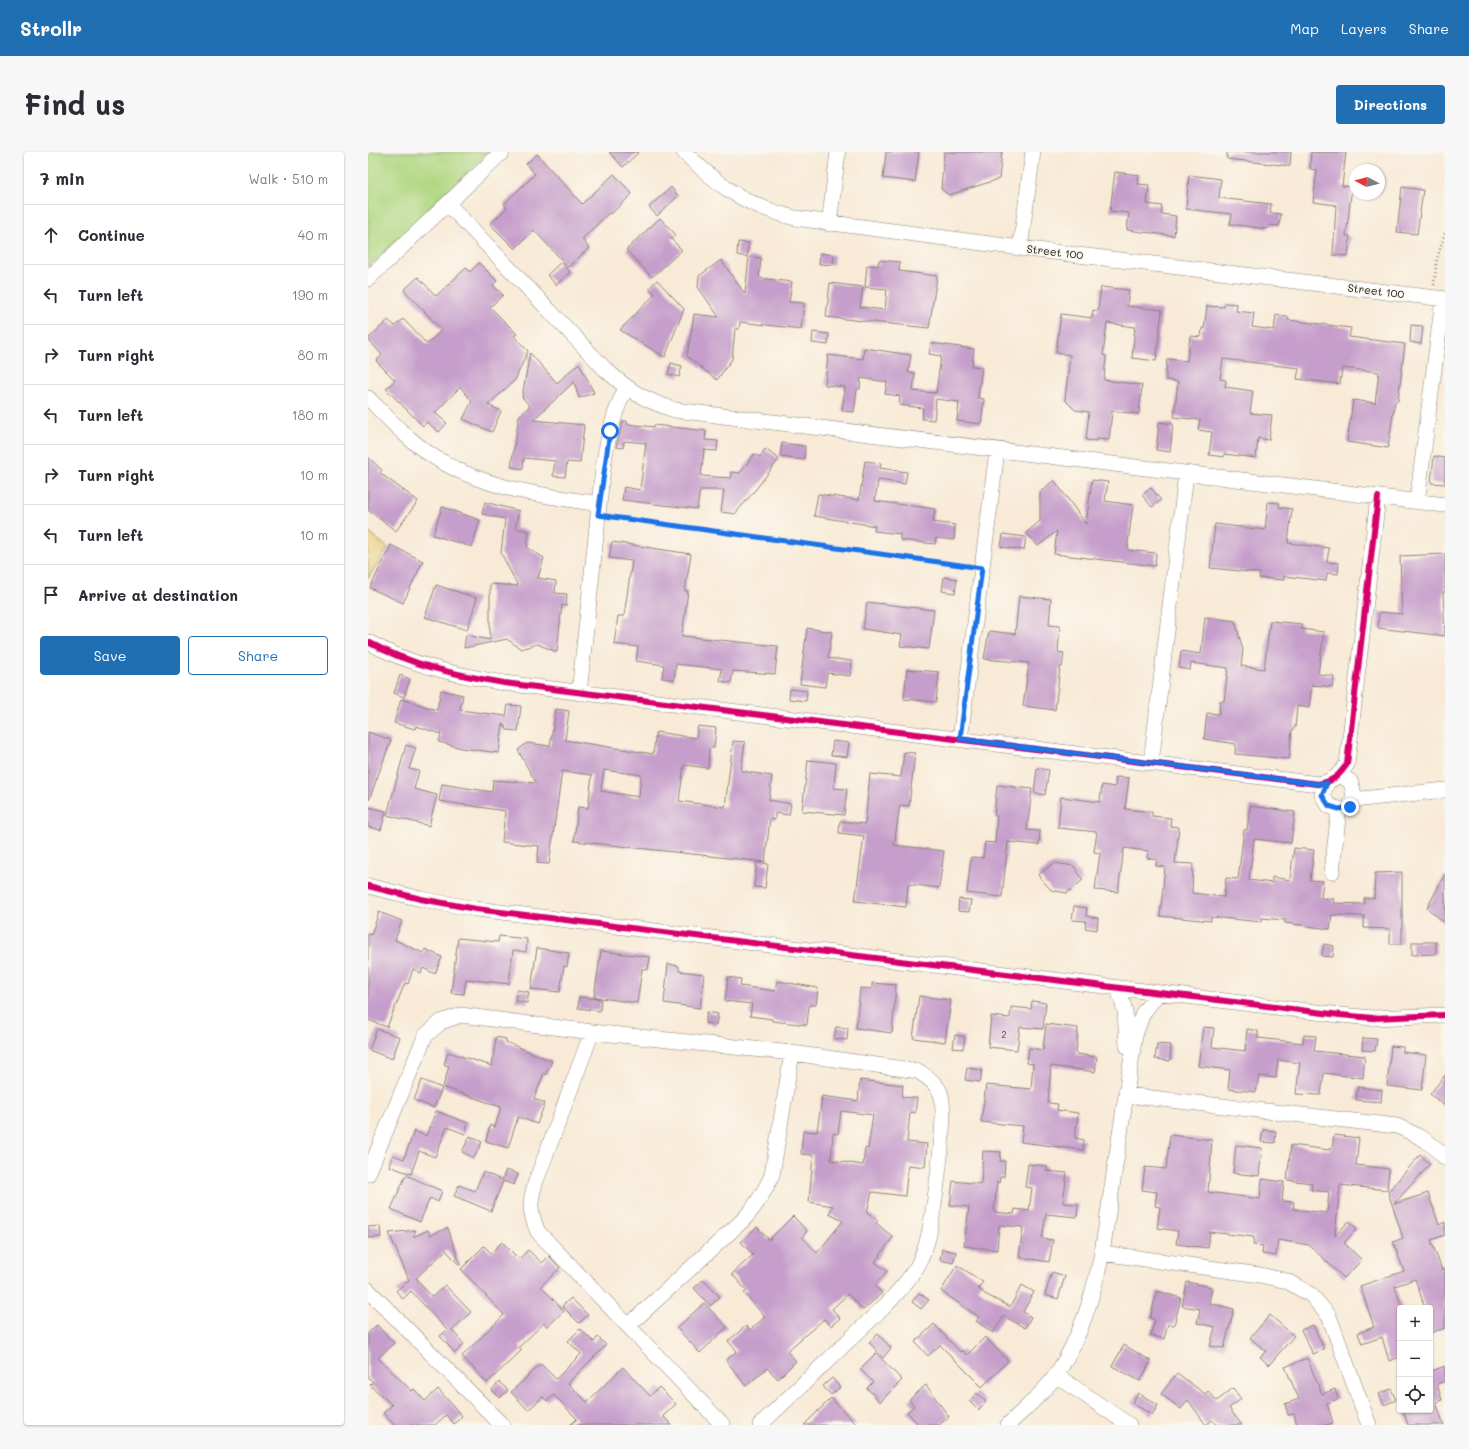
<!DOCTYPE html>
<html lang="en">
<head>
<meta charset="utf-8">
<style>
	:root { --surface:#fff; --page:#f7f7f7; --text:#2b2b33; --muted:#7c7c81; --line:#e1e1e2; --accent:#1f6fb2 }
	body { margin:0; font-family:Mali,sans-serif; background:var(--page); color:var(--text) }
	.controls { position:absolute; right:12px; bottom:12px; display:grid; overflow:hidden; border-radius:4px; box-shadow:0 1px 3px #0004 }
	.controls button { width:36px; height:36px; display:grid; place-items:center; padding:0; border:0; border-bottom:1px solid var(--line); background:var(--surface); color:var(--text); font:20px sans-serif }
	.compass { position:absolute; left:981px; top:12px; width:36px; height:36px; border-radius:50%; background:var(--surface); box-shadow:0 1px 3px #0004; rotate:277deg }
	.stop { position:absolute; width:12px; height:12px; margin:-9px; border:3px solid #1a73e8; border-radius:50%; background:#fff }
	.stop.end { background:#1a73e8; border-color:#fff; box-shadow:0 1px 4px #0008 }
	.list { margin:0; padding:0; list-style:none }
	h2 { display:flex; justify-content:space-between; align-items:center; height:52px; margin:0; padding:0 16px; font-size:17px }
	h2 small { font-size:13px; font-weight:400; color:var(--muted) }
	.list li { display:grid; grid-template-columns:26px 1fr auto; gap:12px; align-items:center; box-sizing:border-box; height:60px; padding:0 16px; border-top:1px solid var(--line) }
	.list b { display:block; font-size:15px; white-space:nowrap }
	.list em { font-size:13px; font-style:normal; color:var(--muted) }
	.actions { display:flex; gap:8px; padding:12px 16px }
	.actions a { flex:1; padding:9px 0; border:1px solid var(--accent); border-radius:4px; text-align:center; font-size:14px; color:var(--accent) }
	.actions .main { background:var(--accent); color:#fff }
	.icon { flex:none; width:22px; height:22px; fill:none; stroke:currentColor; stroke-width:2; stroke-linecap:round; stroke-linejoin:round }
	.map { position:relative; flex:none; width:1077px; height:1273px; overflow:hidden; border-radius:4px }
	header { display:flex; align-items:center; gap:24px; box-sizing:border-box; height:56px; padding:0 20px; background:var(--accent); color:#fff }
	header strong { font-size:19px }
	nav { display:flex; gap:22px; margin-inline-start:auto; font-size:14px }
	.intro { display:flex; align-items:center; justify-content:space-between; box-sizing:border-box; height:96px; padding:0 24px }
	h1 { margin:0; font-size:28px }
	.button { padding:10px 18px; border-radius:4px; background:var(--accent); color:#fff; font-size:14px; font-weight:700 }
	main { display:flex; gap:24px; padding:0 24px }
	aside { flex:1; background:var(--surface); border-radius:4px; box-shadow:0 1px 3px #0004 }
	.map>svg:first-child { display:block }
	.green { fill:#afd781; stroke:#667a4e }
	.sand { fill:#eeda9e; stroke:#857b5d }
	.building { fill:#c69ecb; fill-rule:evenodd }
	.lines { fill:none; stroke-linecap:round; stroke-linejoin:round }
	.minor-casing { stroke:#8a837a; stroke-width:16 }
	.path { stroke:#8a837a; stroke-width:2.5; stroke-dasharray:1 3; stroke-linecap:butt }
	.minor { stroke:#fff; stroke-width:15 }
	.cycleway-casing { stroke:#fbf7ec; stroke-width:8 }
	.cycleway { stroke:#d6006c; stroke-width:6 }
	.route { stroke:#1a73e8; stroke-width:5 }
	.labels { text-anchor:middle; stroke-width:3; stroke-linejoin:round; paint-order:stroke }
	.number-label { font-size:9px; fill:#463c48 }
	.street-label { font-size:11px; fill:#1c1c1c; stroke:#fbf7ec }
</style>
</head>
<body>
<header>
<strong>Strollr</strong>
<nav><a>Map</a><a>Layers</a><a>Share</a></nav>
</header>
<div class="intro"><h1>Find us</h1><a class="button">Directions</a></div>
<main>
<aside>
<h2>7 min<small>Walk · 510 m</small></h2>
<ul class="list">
<li><svg class="icon" aria-label="ahead" viewBox="0 0 24 24"><path d="M12 20V5M6 11l6-6 6 6"/></svg><div><b>Continue</b></div><em>40 m</em></li>
<li><svg class="icon" aria-label="left" viewBox="0 0 24 24"><path d="M17 20v-9H6M10 6l-5 5 5 5"/></svg><div><b>Turn left</b></div><em>190 m</em></li>
<li><svg class="icon" aria-label="right" viewBox="0 0 24 24"><path d="M7 20v-9h11M14 6l5 5-5 5"/></svg><div><b>Turn right</b></div><em>80 m</em></li>
<li><svg class="icon" aria-label="left" viewBox="0 0 24 24"><path d="M17 20v-9H6M10 6l-5 5 5 5"/></svg><div><b>Turn left</b></div><em>180 m</em></li>
<li><svg class="icon" aria-label="right" viewBox="0 0 24 24"><path d="M7 20v-9h11M14 6l5 5-5 5"/></svg><div><b>Turn right</b></div><em>10 m</em></li>
<li><svg class="icon" aria-label="left" viewBox="0 0 24 24"><path d="M17 20v-9H6M10 6l-5 5 5 5"/></svg><div><b>Turn left</b></div><em>10 m</em></li>
<li><svg class="icon" aria-label="arrive" viewBox="0 0 24 24"><path d="M6 21V4h12l-3 4 3 4H6"/></svg><div><b>Arrive at destination</b></div></li>
</ul>
<div class="actions"><a class="main">Save</a><a>Share</a></div>
</aside>
<div class="map">
<svg width="1077" height="1273" viewBox="0 0 1077 1273">
	<rect width="100%" height="100%" fill="#fbf7ec"/>
	<filter id="ink" filterUnits="userSpaceOnUse"><feTurbulence type="fractalNoise" baseFrequency=".025" numOctaves="2"/><feDisplacementMap in="SourceGraphic" scale="8" xChannelSelector="R" yChannelSelector="G"/><feConvolveMatrix kernelMatrix="1 2 1 2 8 2 1 2 1" color-interpolation-filters="sRGB"/></filter>
	<filter id="wash" filterUnits="userSpaceOnUse"><feTurbulence type="fractalNoise" baseFrequency=".012" numOctaves="4" result="noise"/><feDisplacementMap in="SourceGraphic" scale="16" xChannelSelector="R" yChannelSelector="G"/><feGaussianBlur stdDeviation="0.9" result="paint"/><feColorMatrix in="noise" values="0 0 0 0 0 0 0 0 0 0 0 0 0 0 0 0 0 1.4 0 .05"/><feComposite in="paint" operator="in"/></filter>
	<g filter="url(#wash)">
		<rect width="100%" height="100%" fill="#f8ead7"/>
		<path class="green" d="M0 0H121L0 115Z"/>
		<path class="sand" d="M0 380 20 396 0 426Z"/>
		<g id="blocks">
			<path class="building" d="M241 0H271L255 15Z
				M518 0H551L547 30 515 26Z
				M576 0H634L631 27 581 43 573 37Z
				M859 0H923L922 14 859 7Z
				M943 0H978L974 34 984 35 978 84H982L980 104 965 103 968 53 945 50 949 18 942 17Z
				M169 2 214 52 246 22 264 42 243 62 241 61 214 87 221 96 200 115 166 78 147 97 122 72 139 56 136 52 167 22 158 12Z
				M747 20 771 23 770 32 781 33 779 52 794 54 793 62 808 64 806 84 759 78 761 61 742 59Z
				M821 23 853 27 851 46 903 52 902 61 913 62 911 74 901 73 900 77 862 72 864 62 818 57Z
				M303 35 310 44 289 64 281 55Z
				M1034 35 1055 38 1049 82 1029 80Z
				M292 66 308 83 303 87 314 98 284 125 258 98Z
				M370 90 381 91 379 105 369 103Z
				M452 101 466 103 465 113 451 112Z
				M381 105 393 106 391 126 424 130 421 150 436 151 433 177 372 170 371 177H367L364 207 349 228 319 204 326 162 351 165 330 135 331 124 353 108 377 142Z
				M511 108 532 110 531 119 569 124 561 176 458 165 462 131 495 135 492 155 517 158 519 137 497 135 499 113 510 114Z
				M193 110 202 120 188 133 179 123Z
				M111 111 129 129 125 133 135 143 122 155 149 182 146 184 160 199 147 228 120 253 133 259 124 280 95 267 104 249 92 235 67 261 79 271 71 280 59 270 55 274 18 237 27 228 8 209 14 203 0 187 20 168 27 174 35 167 59 192 74 178 36 138 50 125 68 144 98 116 102 120Z
				M289 128 316 157 297 205 252 178 287 142 281 136Z
				M733 135 761 138 759 154 794 158 788 209 764 206 767 175 739 171 735 203 738 204 736 228 774 233 771 262 744 259 741 288 728 287V289L718 288 721 260 707 258 697 248 702 203 688 201 693 162 724 166 725 158 730 159Z
				M857 151 869 152 868 159 886 161 884 175 906 178 908 163 920 165V168L983 176 981 185 1037 192 1030 249H1027L1020 296 979 290 985 248 1007 251 1011 220 974 216 972 232 929 227 931 216 855 207 852 227 858 228 857 235 885 239 882 261 904 263 901 288 890 286 888 306 856 302V305L841 303 844 280 830 278 832 268 806 265 810 230 798 228V220L799 207 819 209 822 184 833 185 834 176 836 177 839 154 856 155Z
				M1043 173 1055 174 1053 192 1042 190Z
				M445 180 461 182 460 193 444 191Z
				M563 191 606 197 604 214 614 215 610 246 616 247 613 272 589 269 591 250 568 247 566 268 554 267 555 256 531 253 532 244 517 242 519 230 493 226 492 237H489L486 260 474 259 477 235 457 233 460 203 495 207 496 196 543 203 540 220 547 221 545 239 568 241 573 204 561 202Z
				M162 201 189 231 211 211 226 241 211 246 206 230 165 268 216 273 212 311 199 310 197 325 185 324 187 309 156 306 155 317 143 315 151 264 162 254 154 245Z
				M303 211 314 214 311 225 300 222Z
				M255 269H259V272L286 275V273L338 279 337 288 350 289 349 299 336 298 333 324 363 326V320L372 321 386 302 392 305 397 297 411 307 388 337 367 362 353 360 356 338H332L329 357 254 348 256 335 272 338 278 291 256 289 255 296 248 295Z
				M791 270 805 272 802 300 788 298Z
				M414 291 437 294 436 308 412 305Z
				M1066 304 1077 306V332L1063 331Z
				M0 305 14 318 12 321 50 349 28 379 0 358Z
				M497 309 513 311 512 316 539 320 537 332 510 328 507 349 567 357 565 370 587 373 586 388 568 386 567 392 532 388V382L506 379 507 374 446 364 450 342 491 348Z
				M686 328 718 372 724 328 740 330 737 349 765 353 760 391V398L788 401 787 414 686 402 689 379 670 394 658 381 672 369V340Z
				M783 336 793 348 784 355 774 343Z
				M117 350 151 359 147 376 161 379 159 395 176 406 170 426 188 429 187 441 199 442 198 454 194 453 189 500 169 492 153 497 139 487 96 496 98 483 122 488V432L150 434 133 401 137 367 114 362Z
				M900 350 912 351 911 355 924 357 920 391 961 396 959 410 971 411 970 422 959 421 958 429 916 424V428L891 426 892 421 842 416 847 372 897 378Z
				M74 355 112 368 104 395 65 383Z
				M635 382 658 385 656 398 633 395Z
				M244 390 323 402 317 439H320L314 484 410 494 407 522 365 519 363 531 352 529 354 517 308 512 306 528 294 526 296 513 268 509 270 495 246 492 250 464H256L264 409 241 406Z
				M23 393 55 409 35 451 2 436Z
				M1077 402V440H1075L1077 484 1010 476 1011 460 1034 462 1032 404Z
				M576 425 589 427 587 441 574 439Z
				M68 433 109 446 99 478 57 465Z
				M651 444 683 447 681 473 692 474 690 500 696 501 694 515H692L687 558 655 554 661 511 616 507 621 479 647 482Z
				M499 450 566 458 561 497 532 494 534 483 495 477Z
				M837 465 867 469 875 498 873 514 896 517 902 469 934 472 933 477 956 480 950 522 966 524 964 535 944 533 941 556 929 554 927 576 924 578 921 607 867 602 868 592 836 587 839 561 851 562 852 549H856L860 516 823 511 822 518 811 516 813 499 833 502Z
				M439 476 464 480 460 506 484 509 482 524 459 521 457 535 432 532Z
				M539 517 571 520 568 550 536 547Z
				M32 523 42 527 36 545 26 541Z
				M422 537 439 539 438 549 421 547Z
				M73 538 95 543 92 558 138 564 140 553 153 554 150 579 139 578 135 571 131 601 93 596 71 590 73 582 48 574 47 577 26 571 33 547 69 558Z
				M188 557 201 559 197 588 285 602 288 580 328 586 330 574 348 576 346 596H341L340 616 316 613 311 649 357 655 365 589 377 590 373 619 404 624 401 648 423 652 421 663 407 661V668L402 667 397 710 206 689 210 655 220 656 224 623 194 619 181 712 169 711 171 694 134 690 137 659 71 649 74 632 124 640 125 628 168 631 150 598 159 591 182 594ZM236 618 273 623 271 645 233 639Z
				M0 580 23 588 1 648 0 647Z
				M465 589 481 591 479 605 463 603Z
				M38 593 48 596 41 617 51 619 46 637 69 643 61 674 19 663Z
				M536 600 547 601 541 654 532 653 526 693 576 699 571 736 540 732 538 755 487 749 496 684 471 681 472 669 497 672 502 622 533 625Z
				M440 608 468 611 466 636 479 637 476 663 434 659Z
				M669 616 681 618 677 643 666 641Z
				M748 625 761 626 757 657 784 660V664L803 666 802 674 811 675 807 711 825 712 824 741 856 745 858 726 870 727 876 678H879L882 654 927 660 923 691 886 687 881 728 904 731V725L922 728 926 696 946 698 942 728 955 729 953 746 966 747 965 751 996 752V746H1006L1007 721 1034 720V792H1022V777L996 776V764L964 763 962 777 917 771V768L894 766V770L843 765V769L792 764 797 715 788 714 789 708 779 706 780 699 756 696 750 740 727 738 732 701 726 700 729 680 690 676 693 645 732 650 734 633 747 635Z
				M629 633 664 637 659 678 672 679 671 693 640 690 634 745 599 741 603 705 615 706 617 690 627 691 629 664H626Z
				M0 655 18 659 13 678 0 675Z
				M389 710 400 712 397 736 386 735Z
				M686 711 706 714 715 728 699 741 683 738 670 723Z
				M1077 722V771L1059 756Z
				M591 747 603 748 601 760 590 759Z
				M706 754 719 756 718 764 730 766 729 778 717 776 718 769 704 768Z
				M11 760 34 769 27 788 55 801 57 797 74 805 67 822 55 816 53 821 45 817 40 832 37 831 19 875 0 868V781L3 783Z
				M131 784 159 787 158 800 145 798 141 832 98 827 96 842 83 841 90 786 130 790Z
				M1044 790H1068V802L1044 803Z
				M956 792 966 794 965 805 954 804Z
				M169 796 201 801 199 815 196 814 192 840 163 837Z
				M233 799 282 805 280 818 274 817 269 851 226 845Z
				M300 812 311 814V819L336 822 332 856 296 851Z
				M360 825 373 827 372 834 407 839 409 829 450 836 448 853H441L439 873 404 869V867L382 864 384 852 357 849Z
				M504 831 528 833 524 881 488 876 492 836 504 837Z
				M149 838 161 840 159 851 147 849Z
				M551 844 583 848 577 890 545 886Z
				M211 845 233 847 232 859 210 856Z
				M664 849 678 851 675 877 652 875 649 898 620 895 623 864 642 866 643 855 663 857Z
				M339 860 350 862 348 873 337 871Z
				M678 872 710 876 708 902 729 905 727 920 683 914 680 951 690 952 689 958 710 961 707 986 716 988 715 998 653 990 655 974 613 970 618 933 663 937 665 912 659 911 661 896 675 898Z
				M468 875 480 876 479 888 466 887Z
				M835 875 846 876 844 895 877 899 879 877 890 879V886L935 891 936 883 948 884 946 899 997 904 995 926 956 921 953 943 928 942 932 911 910 908 908 926 891 924 888 940 860 937 862 918 830 914Z
				M9 877 32 885 24 907 1 898Z
				M587 883 597 885 595 897 585 896Z
				M128 885 138 887V890L184 909 178 923 176 921 166 947 177 951 169 972 150 965 140 996 118 989 122 973 127 975 133 955 75 935 81 914 76 913 80 900 124 914Z
				M995 886 1009 887 1007 899 994 898Z
				M789 892 803 893 802 909 787 907Z
				M1023 894 1035 895V900L1058 903 1054 938 1019 934Z
				M599 916 614 918 612 930 597 928Z
				M1077 923V954L1062 942Z
				M54 928 74 936 66 956 46 948Z
				M492 928 535 933 534 945 549 946 547 961 542 960 539 990 559 992 557 1015 540 1013 537 1044 504 1040 499 1060 510 1068 508 1071 525 1085 507 1110 519 1119 507 1134 514 1141 495 1158 480 1142 464 1157 472 1166 463 1174 456 1167 419 1199 428 1209 410 1227 399 1216 378 1234 358 1208 369 1199 360 1189 378 1174 382 1178 397 1165 376 1141 379 1139 364 1122 385 1103 373 1090 389 1075 401 1088 425 1064 439 1079 434 1085 449 1101 475 1069 461 1062 465 1054 441 1050 445 1003 433 1002 435 979 449 980 454 944 490 949ZM473 959 505 963 500 997 497 996 495 1013 463 1008 465 981 470 982Z
				M990 935 1014 938 1013 950 988 948Z
				M68 959 100 971 97 982 79 975 67 1005 51 999 43 1022 21 1014 25 1003 36 1007 46 979 58 984Z
				M895 978 908 979 907 991 893 990Z
				M802 983 844 988 840 1040 892 1047 894 1027 916 1030 914 1049 926 1050 925 1057 959 1061 961 1040 943 1038 944 1031 919 1028 923 993 961 998 962 996H964L966 983 991 986 988 1013 1021 1017 1019 1038 972 1033 967 1084 981 1069 989 1077 976 1091 994 1108 976 1126 941 1093 910 1088 908 1104 894 1102 895 1094 885 1093 886 1085 842 1080 840 1096 808 1092 810 1079 789 1076 792 1055 787 1054 789 1040 774 1038 777 1015 798 1017Z
				M102 984 114 990 106 1006 94 1000Z
				M868 993 894 996 891 1024 865 1021Z
				M615 999 633 1000 632 1009H637L636 1025H632L631 1031 629 1030 626 1060 646 1062 647 1057 661 1059 664 1036 657 1035 660 1012 679 1014V1019L699 1021 695 1051 710 1052 709 1065 678 1062 674 1087 685 1088 681 1110 651 1105 655 1075 631 1073 629 1098 596 1094 601 1055 582 1053 585 1029 613 1032Z
				M1052 1003 1062 1012 1026 1052 1060 1041 1071 1073 1077 1070V1083L1063 1088 1074 1118 1077 1117V1176L1062 1181V1156H1057L1047 1127 1027 1134 1034 1156H1032V1205L1021 1209 1014 1185 994 1192 990 1181 1006 1175 992 1134 1036 1119 1025 1090 1035 1086 1020 1040Z
				M138 1018 150 1022 146 1033 135 1029 123 1059 86 1044 91 1033 107 1039 115 1020 134 1028Z
				M38 1023 74 1039 70 1050 62 1046 52 1070 23 1057Z
				M12 1074 13 1085 0 1086V1075Z
				M80 1076 92 1113H91L78 1098 48 1126 64 1145 77 1133 103 1160 84 1178 96 1192 87 1201 72 1184 79 1178 43 1139 35 1147 28 1139 41 1128 21 1081 48 1078 45 1085 60 1078 62 1083Z
				M134 1090 151 1107 160 1098 174 1111 181 1104 192 1116 173 1134 196 1159 179 1175 176 1171 151 1195 154 1198 119 1231 94 1204 136 1163 93 1117 116 1094 123 1101Z
				M574 1097 588 1100 585 1111 572 1108Z
				M589 1113 615 1130 610 1136 617 1142 642 1155 654 1133 666 1140 655 1160 663 1165 657 1176 636 1164 625 1181 608 1169 611 1165 573 1139Z
				M684 1120 697 1124 690 1147 677 1143Z
				M335 1128 352 1145 342 1154 326 1136Z
				M819 1130 844 1135 841 1151 866 1157 856 1196 842 1194 847 1175 829 1171 832 1157 814 1154Z
				M789 1139 813 1146 806 1173 800 1172 796 1187 782 1183 787 1168 782 1166Z
				M551 1141 561 1148 553 1157 544 1150Z
				M203 1146 220 1163 211 1171 194 1154Z
				M336 1151 359 1175 332 1201 309 1176Z
				M902 1163 926 1184 901 1213 892 1205 898 1199 882 1186Z
				M566 1172 592 1200 594 1198 599 1203 617 1185 640 1209 614 1235 572 1193 560 1204 547 1190Z
				M9 1173 26 1191 10 1206 44 1239 46 1237 57 1249 70 1237 94 1264 86 1272 78 1263 67 1273H26L15 1261 24 1253 2 1233 5 1230 0 1225V1181Z
				M945 1173 956 1197 945 1202 933 1178Z
				M212 1177 226 1190 230 1185 238 1193 200 1231 219 1250 255 1215 282 1244 291 1235 308 1252 295 1264 304 1273H202L209 1267 186 1243 179 1249 175 1245 160 1258 143 1240 173 1212 188 1227 213 1202 200 1189Z
				M510 1182 523 1196 515 1206 501 1190Z
				M756 1193 783 1209 772 1229 744 1214Z
				M508 1201 534 1228 512 1250 499 1236 505 1230 492 1217Z
				M939 1206 954 1242 967 1237 970 1247 959 1251 965 1271 958 1273H929L926 1262 920 1263 917 1252 931 1247 917 1215Z
				M1077 1214V1229L1069 1232 1074 1248 1068 1250 1076 1273H1040L1035 1258H1062V1217L1064 1219Z
				M809 1221 837 1242 840 1239 849 1249 865 1236 873 1247 861 1256 874 1273H848L844 1268 838 1273 820 1248 813 1257 793 1242Z
				M464 1226 472 1235 463 1243 455 1234Z
				M131 1230 140 1238 132 1246 124 1238Z
				M558 1233 581 1265 571 1273H551L539 1260 546 1254 541 1248Z
				M1023 1237 1028 1248 1016 1253 1011 1242Z
				M609 1241 618 1250 610 1258 601 1249Z
				M770 1241 790 1253 784 1263 764 1251Z
				M463 1246 489 1273H436Z"/>
		</g>
	</g>
	<g filter="url(#ink)">
		<use href="#blocks" fill-opacity="0" stroke="#8a837a" stroke-width="1"/>
		<g class="lines">
			<defs>
				<path id="minor" d="M316 0C353 36 377 53 427 66L652 96 1077 147
					M80 52 237 217C261 239 276 248 307 258L1077 353
					M461 72 470 0
					M652 96 665 0
					M0 127 134 0
					M0 246C21 267 41 289 66 305 116 337 174 343 231 352
					M1049 350 1075 147
					M0 490C42 513 89 523 136 531L950 632C964 630 971 624 979 612L1010 345
					M211 541C217 489 222 436 228 384 233 335 235 280 258 236
					M592 587 629 299
					M783 611 818 322
					M971 623 982 629C986 639 988 646 981 655
					M959 631 954 643 961 654 971 657 964 720
					M985 648 1077 638
					M0 734 53 747 108 757 972 863 1005 866 1077 863
					M750 836 757 859 759 894
					M224 880 168 1029C161 1050 161 1059 170 1080L355 1273
					M758 943 1029 974C1047 982 1064 990 1077 1006
					M0 1022 57 884 73 870 93 863 224 880 424 901 550 919C559 925 567 930 572 940 581 959 565 1066 559 1090 557 1098 553 1106 550 1113 542 1127 531 1139 520 1151L392 1273
					M734 1101 892 1123 919 1129 943 1143 961 1164 1001 1273
					M0 1138 134 1273
					M261 1173 374 1069C388 1055 396 1041 404 1023L424 901
					M688 1223 761 1273
					M640 1273C656 1257 676 1241 688 1223 713 1186 725 1143 734 1101L767 883 775 861 790 841"/>
			</defs>
			<use href="#minor" class="minor-casing"/>
			<path class="path" d="M1066 133 1069 107 1077 81
				M243 365 600 414"/>
			<use href="#minor" class="minor"/>
			<defs>
				<path id="cycleway" d="M0 490C42 513 89 523 136 531L950 632C964 630 971 624 979 612L1010 345
					M0 734 53 747 108 757 972 863 1005 866 1077 863"/>
			</defs>
			<use href="#cycleway" class="cycleway-casing"/>
			<use href="#cycleway" class="cycleway"/>
		</g>
	</g>
	<g class="lines" filter="url(#ink)">
		<path class="route" d="M242 279 230 363 614 416 592 587 950 632 959 631 954 643 961 654 971 657 982 655"/>
	</g>
	<g class="labels">
		<g class="number-label">
			<text x="636" y="886">2</text>
		</g>
		<g class="street-label">
			<text transform="translate(687 100) rotate(7)" y="4">Street 100</text>
			<text transform="translate(1008 139) rotate(7)" y="4">Street 100</text>
		</g>
	</g>
</svg>
<div class="controls">
<button>+</button>
<button>−</button>
<button><svg class="icon" aria-label="locate" viewBox="0 0 24 24"><circle cx="12" cy="12" r="6"/><path d="M12 2v4M12 18v4M2 12h4M18 12h4"/></svg></button>
</div>
<svg class="compass" viewBox="-18 -18 36 36"><path d="M0-13l5 13h-10z" fill="#e53935"/><path d="M0 13l5-13h-10z" fill="#7c7c81"/></svg>
<div class="stop" style="left:242px;top:279px"></div>
<div class="stop end" style="left:982px;top:655px"></div>
</div>
</main>
</body>
</html>
